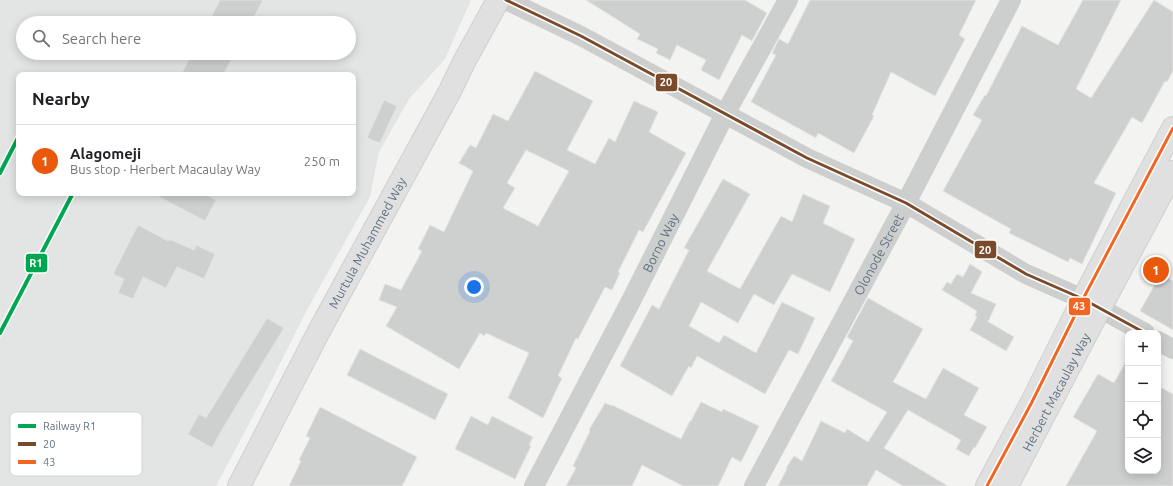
<!DOCTYPE html>
<html lang="en">
<head>
<meta charset="utf-8">
<style>
	:root { --surface:#fff; --page:#f2f2f2; --text:#202124; --muted:#757577; --line:#e0e0e0; --accent:#ea580c }
	body { margin:0; font-family:Ubuntu,sans-serif; background:var(--page); color:var(--text) }
	.controls { position:absolute; right:12px; bottom:12px; display:grid; overflow:hidden; border-radius:8px; box-shadow:0 2px 10px #0003 }
	.controls button { width:36px; height:36px; display:grid; place-items:center; padding:0; border:0; border-bottom:1px solid var(--line); background:var(--surface); color:var(--text); font:20px sans-serif }
	.you { position:absolute; left:474px; top:287px; width:14px; height:14px; margin:-10px; border:3px solid #fff; border-radius:50%; background:#1a73e8; box-shadow:0 0 0 6px #1a73e833 }
	.badge { display:grid; place-items:center; width:26px; height:26px; border-radius:50%; background:var(--accent); color:#fff; font-size:13px; font-weight:700 }
	.pin { position:absolute; translate:-50% -50%; border:2px solid #fff; box-shadow:0 1px 4px #0006 }
	.list { margin:0; padding:0; list-style:none }
	h2 { display:flex; justify-content:space-between; align-items:center; height:52px; margin:0; padding:0 16px; font-size:17px }
	h2 small { font-size:13px; font-weight:400; color:var(--muted) }
	.list li { display:grid; grid-template-columns:26px 1fr auto; gap:12px; align-items:center; box-sizing:border-box; height:72px; padding:0 16px; border-top:1px solid var(--line) }
	.list b { display:block; font-size:15px; white-space:nowrap }
	.list p { margin:0; font-size:13px; white-space:nowrap; color:var(--muted) }
	.list em { font-size:13px; font-style:normal; color:var(--muted) }
	.icon { flex:none; width:22px; height:22px; fill:none; stroke:currentColor; stroke-width:2; stroke-linecap:round; stroke-linejoin:round }
	.map { position:relative; flex:none; width:1173px; height:486px; overflow:hidden }
	.search { position:absolute; background:var(--surface); box-shadow:0 2px 10px #0003; left:16px; top:16px; width:340px; height:44px; display:flex; align-items:center; gap:10px; box-sizing:border-box; padding:0 14px; border-radius:22px; color:var(--muted); font-size:15px }
	.panel { position:absolute; background:var(--surface); box-shadow:0 2px 10px #0003; left:16px; top:72px; width:340px; height:124px; border-radius:8px }
	.map>svg:first-child { display:block }
	.built { fill:#e3e5e4; fill-rule:evenodd }
	.building { fill:#ced0d0; stroke:#e2e3e1; fill-rule:evenodd }
	.lines { fill:none; stroke-linecap:round; stroke-linejoin:round }
	.primary-casing { stroke:#ced0d0; stroke-width:24 }
	.trunk-casing { stroke:#ced0d0; stroke-width:24 }
	.minor { stroke:#cdcece; stroke-width:20 }
	.primary { stroke:#e0e0e1; stroke-width:22 }
	.trunk { stroke:#e0e0e1; stroke-width:22 }
	.bus-1-casing { stroke:#fff; stroke-width:6 }
	.bus-2-casing { stroke:#fff; stroke-width:6 }
	.bus-1 { stroke:#7a4b2a; stroke-width:3 }
	.bus-2 { stroke:#f26522; stroke-width:3 }
	.rail-1-casing { stroke:#fff; stroke-width:7 }
	.rail-1 { stroke:#00a651; stroke-width:4 }
	.labels { text-anchor:middle; stroke-width:4; stroke-linejoin:round; paint-order:stroke }
	.street-label { font-size:13px; fill:#627283; stroke:#fff }
	.key { fill:#fff; stroke:#d0d5da; stroke-width:1 }
	.key-label { font-size:11px; fill:#627283 }
	.line-badge { stroke:#fff; stroke-width:1.5 }
	.badge-label { font-size:11px; text-anchor:middle; font-weight:bold; fill:#fff }
</style>
</head>
<body>
<div class="map">
<svg width="1173" height="486" viewBox="0 0 1173 486">
	<rect width="100%" height="100%" fill="#f3f4f1"/>
	<path class="built" d="M0 0H471L445 59 409 99 379 152 370 197 308 308 259 405 216 486H0ZM23 23H349V53H23ZM19 75H353V193H19Z"/>
	<path class="building" d="M220 0H263L251 23H208Z
		M586 0H745L767 13 752 41 742 35 719 80 701 70 706 60 677 45 670 60 656 53 658 49 637 39 640 34Z
		M810 0H976L959 35 965 39 935 96 891 72 872 115 874 116 854 153 818 133 816 138 751 102 776 55 772 53 779 39 788 44Z
		M1083 0H1121L1076 89 1091 98 1154 0 1173 12V71L1167 82 1165 81 1142 123 1132 117 1094 183 1116 193 1082 264 1070 258 1068 262 1009 233 1011 229 943 191 982 120 973 115 985 95 986 96 1022 26 1058 45Z
		M192 53H235L223 75H181Z
		M535 71 593 101 567 150 595 164 609 138 615 142 634 101 658 112 649 132 686 153 643 232 639 230 618 272 620 273 612 290 605 287 578 339 576 338 558 376 562 378 543 418 508 398 529 353 486 333 484 336 480 333 459 369 386 326 397 307 379 300 385 284 401 290 422 251 418 249 430 225 444 232 473 171 459 163 470 145 476 148 493 114 508 121ZM526 150 569 171 538 226 503 208 515 188 507 183Z
		M384 100 397 106 380 143 367 138Z
		M723 179 750 194 707 271 740 289 781 216 792 222 803 194 830 206 823 223 855 239 830 292 792 274 774 305 754 294 738 323 701 302 689 326 719 343 724 335 756 353 782 302 815 318 798 354 789 350 765 394 697 356 691 368 689 366 672 396 620 366 652 305 659 309 689 250 684 248Z
		M152 193H202L216 200 205 221Z
		M138 225 168 241 169 239 194 250 196 245 215 254 204 279 177 267 166 288 143 277 133 299 118 293 124 279 113 274Z
		M970 264 982 272 971 293 996 304 988 322 987 321 1014 337 1006 351 970 330 977 317 975 316 977 311 942 290 947 282 951 284 957 274 963 277Z
		M1161 274 1173 281V330L1140 311Z
		M868 298 923 329 893 382 926 399 943 368 979 388 964 415 987 427 975 448 974 447 969 456 956 449 961 440 908 410 884 448 948 486H903L876 470 867 486H778L787 469 786 468 794 456 802 461 821 421 845 433 847 429 868 442 887 412 831 381 853 341 847 337Z
		M267 318 284 328 223 428 212 448 188 434 199 414 206 418Z
		M360 349 448 394 435 420 347 375Z
		M1128 358V471H1158V386L1173 394V486H1066L1097 431 1073 417 1098 374 1114 383Z
		M701 402 722 412 723 409 759 426 741 462 732 457 718 486H683L642 465 632 486H566L576 468 573 466 590 431 589 430 605 403 612 406V405L681 439 690 421H691Z
		M320 407 417 457 402 486H289L301 461 299 460 310 438 306 436Z
		M471 416 488 425 492 416 533 437 529 445 531 446 515 479 455 449Z"/>
	<g class="lines">
		<defs>
			<g id="primary">
				<path id="s3" d="M239 486 318 333 450 91 464 62 498 0"/>
			</g>
			<g id="trunk">
				<path d="M987 486 1032 402 1083 299 1173 128"/>
				<path id="s4" d="M1007 486 1100 308 1173 172"/>
			</g>
		</defs>
		<use href="#primary" class="primary-casing"/>
		<use href="#trunk" class="trunk-casing"/>
		<g class="minor">
			<path d="M506 0 581 36 807 158 906 203 1026 274 1083 299 1145 333"/>
			<path d="M1158 341 1173 349"/>
			<path id="s1" d="M534 486 632 299 725 114 788 0"/>
			<path id="s2" d="M754 486 906 203 1011 0"/>
		</g>
		<use href="#primary" class="primary"/>
		<use href="#trunk" class="trunk"/>
		<defs>
			<path id="bus-1" d="M506 0 581 36 807 158 906 203 1026 274 1083 299 1145 333"/>
			<path id="bus-2" d="M987 486 1032 402 1083 299 1173 128"/>
		</defs>
		<use href="#bus-1" class="bus-1-casing"/>
		<use href="#bus-2" class="bus-2-casing"/>
		<use href="#bus-1" class="bus-1"/>
		<use href="#bus-2" class="bus-2"/>
		<defs>
			<path id="rail-1" d="M0 173 19 136
				M0 333 73 193"/>
		</defs>
		<use href="#rail-1" class="rail-1-casing"/>
		<use href="#rail-1" class="rail-1"/>
	</g>
	<g class="labels">
		<g class="street-label">
			<text dy="5" stroke="none"><textPath href="#s3" startOffset="275">Murtula Muhammed Way</textPath></text>
			<text dy="5" stroke="none"><textPath href="#s1" startOffset="274">Borno Way</textPath></text>
			<text dy="5" stroke="none"><textPath href="#s2" startOffset="263">Olonode Street</textPath></text>
			<text dy="5" stroke="none"><textPath href="#s4" startOffset="106">Herbert Macaulay Way</textPath></text>
		</g>
	</g>
	<rect x="10" y="412" width="132" height="64" rx="6" class="key"/>
	<rect x="18" y="424" width="18" height="4" fill="#00a651"/>
	<rect x="18" y="442" width="18" height="4" fill="#7a4b2a"/>
	<rect x="18" y="460" width="18" height="4" fill="#f26522"/>
	<g class="key-label">
		<text x="43" y="430">Railway R1</text>
		<text x="43" y="448">20</text>
		<text x="43" y="466">43</text>
	</g>
	<g class="line-badge">
		<rect x="655" y="73" width="23" height="19" rx="4" fill="#7a4b2a"/>
		<rect x="974" y="240" width="23" height="19" rx="4" fill="#7a4b2a"/>
		<rect x="25" y="253" width="23" height="20" rx="4" fill="#00a651"/>
		<rect x="1068" y="297" width="23" height="19" rx="4" fill="#f26522"/>
	</g>
	<g class="badge-label">
		<text x="666" y="86">20</text>
		<text x="985" y="254">20</text>
		<text x="36" y="267">R1</text>
		<text x="1079" y="310">43</text>
	</g>
</svg>
<div class="controls">
<button>+</button>
<button>−</button>
<button><svg class="icon" aria-label="locate" viewBox="0 0 24 24"><circle cx="12" cy="12" r="6"/><path d="M12 2v4M12 18v4M2 12h4M18 12h4"/></svg></button>
<button><svg class="icon" aria-label="layers" viewBox="0 0 24 24"><path d="M12 4l9 5-9 5-9-5zM3 14l9 5 9-5"/></svg></button>
</div>
<div class="you"></div>
<div class="pin badge" style="left:1156px;top:270px">1</div>
<div class="search"><svg class="icon" aria-label="search" viewBox="0 0 24 24"><circle cx="10" cy="10" r="6"/><path d="M15 15l6 6"/></svg>Search here</div>
<section class="panel">
<h2>Nearby<small></small></h2>
<ul class="list">
<li><span class="badge">1</span><div><b>Alagomeji</b><p>Bus stop · Herbert Macaulay Way</p></div><em>250 m</em></li>
</ul>
</section>
</div>
</body>
</html>
